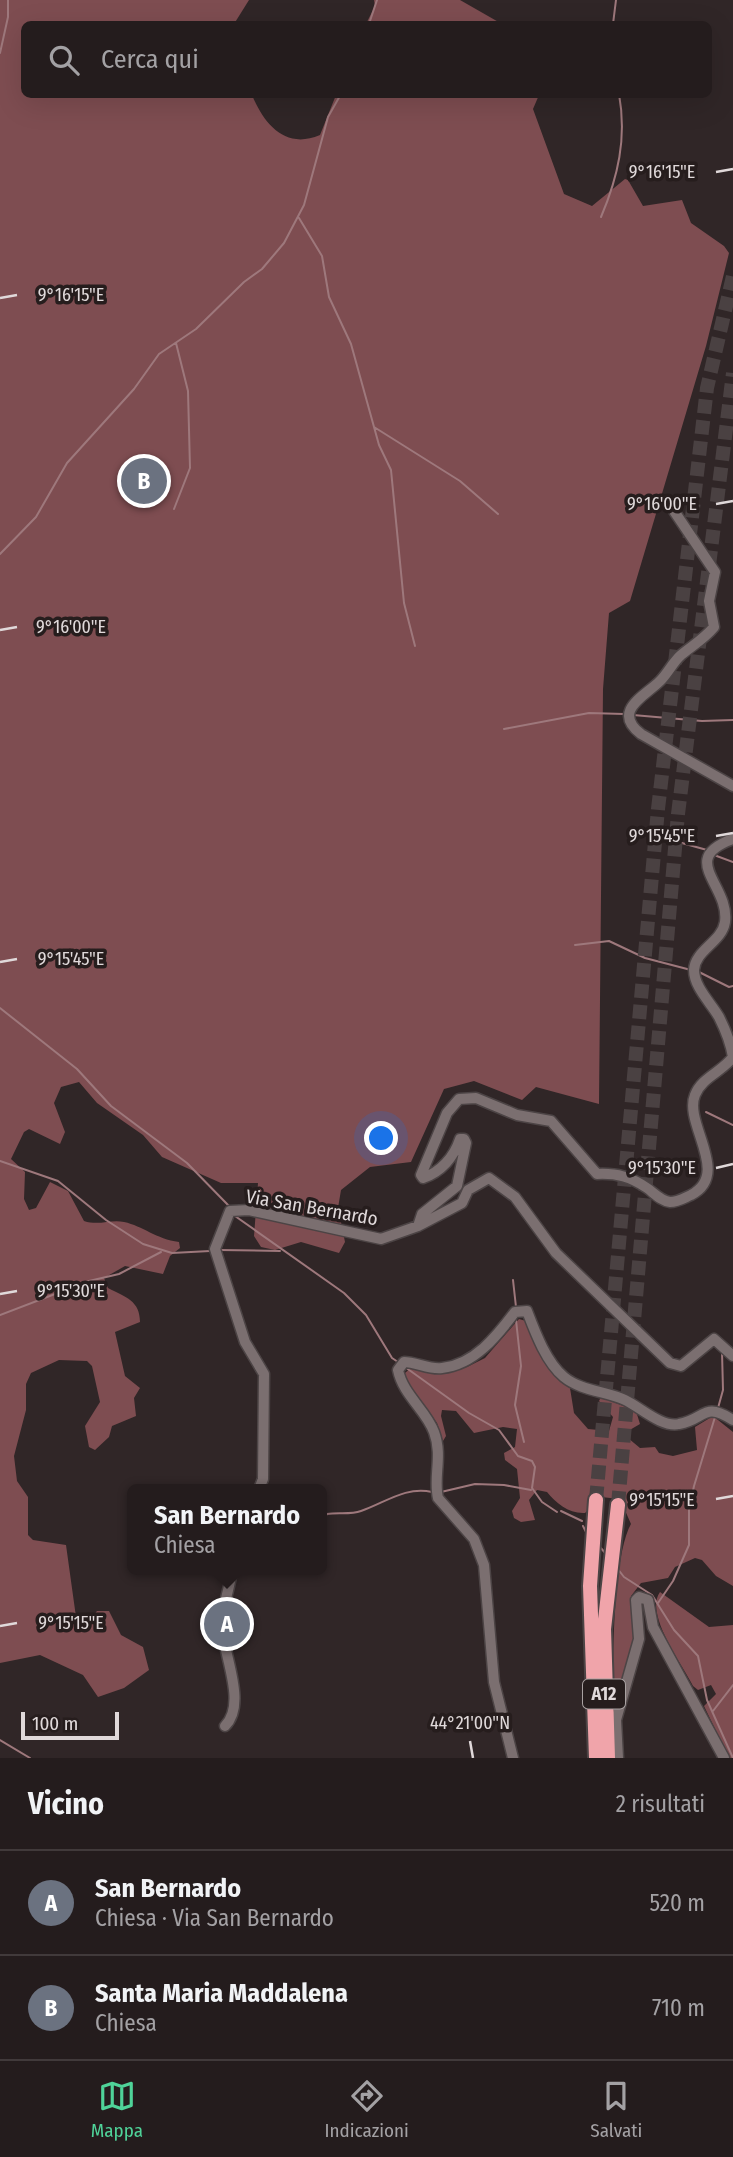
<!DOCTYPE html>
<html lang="it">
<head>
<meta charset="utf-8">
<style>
	:root { --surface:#241c1d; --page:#30292a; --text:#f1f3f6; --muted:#a3a1a4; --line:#413a3b; --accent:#4fd399 }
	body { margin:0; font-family:"Fira Sans Condensed",sans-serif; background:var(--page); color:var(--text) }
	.scale { position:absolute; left:21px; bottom:18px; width:98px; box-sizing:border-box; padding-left:7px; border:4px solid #e0d9da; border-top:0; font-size:19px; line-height:24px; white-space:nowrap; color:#e0d9da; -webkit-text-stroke:5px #261d1d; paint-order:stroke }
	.you { position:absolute; left:382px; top:1139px; width:24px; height:24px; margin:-18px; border:5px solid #fff; border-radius:50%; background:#1a73e8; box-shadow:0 0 0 10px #1a73e833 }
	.badge { display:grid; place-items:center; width:46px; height:46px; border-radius:50%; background:var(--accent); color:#fff; font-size:23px; font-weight:700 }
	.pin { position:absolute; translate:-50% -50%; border:4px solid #fff; box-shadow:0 2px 7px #0006 }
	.popup { position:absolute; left:127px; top:1484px; width:200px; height:91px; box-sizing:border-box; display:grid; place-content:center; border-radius:10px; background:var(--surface); filter:drop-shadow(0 2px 5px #0005); font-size:23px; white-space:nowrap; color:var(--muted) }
	.popup b { font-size:26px; color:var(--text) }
	.popup::after { content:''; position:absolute; left:50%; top:100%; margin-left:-14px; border:14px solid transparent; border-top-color:var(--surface) }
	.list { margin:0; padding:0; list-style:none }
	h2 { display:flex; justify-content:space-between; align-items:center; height:91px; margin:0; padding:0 28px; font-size:30px }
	h2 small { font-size:23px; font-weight:400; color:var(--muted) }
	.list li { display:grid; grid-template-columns:46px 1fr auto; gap:21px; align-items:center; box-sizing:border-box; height:105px; padding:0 28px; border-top:2px solid var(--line) }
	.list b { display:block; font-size:26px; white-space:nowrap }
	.list p { margin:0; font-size:23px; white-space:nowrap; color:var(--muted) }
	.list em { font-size:23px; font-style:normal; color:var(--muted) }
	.icon { flex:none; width:38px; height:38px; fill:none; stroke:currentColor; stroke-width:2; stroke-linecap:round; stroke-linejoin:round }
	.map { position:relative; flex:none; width:733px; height:1758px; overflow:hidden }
	.search { position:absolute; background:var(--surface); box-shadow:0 7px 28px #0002; left:21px; right:21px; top:21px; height:77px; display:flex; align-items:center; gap:18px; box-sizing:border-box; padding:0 24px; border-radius:10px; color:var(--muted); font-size:26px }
	.sheet { height:301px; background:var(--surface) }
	nav { display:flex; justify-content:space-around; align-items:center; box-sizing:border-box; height:98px; border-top:2px solid var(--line); background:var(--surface); font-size:19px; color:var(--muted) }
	nav a { display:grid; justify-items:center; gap:4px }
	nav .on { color:var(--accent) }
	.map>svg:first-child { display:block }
	.forest { fill:#7e4d51 }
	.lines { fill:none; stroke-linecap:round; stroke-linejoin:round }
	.stream { stroke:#9e787c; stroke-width:2 }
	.highway-tunnel { stroke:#4a4142; stroke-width:14; stroke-dasharray:14 7; stroke-linecap:butt }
	.minor-casing { stroke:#4c4445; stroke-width:13 }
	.highway-casing { stroke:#4c4445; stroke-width:18 }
	.minor { stroke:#7b6f70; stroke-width:10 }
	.highway { stroke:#f0a4aa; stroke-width:14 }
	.ticks { fill:none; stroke:#e0d9da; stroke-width:2.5 }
	.labels { text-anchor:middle; stroke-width:7; stroke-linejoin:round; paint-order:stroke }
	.shield { fill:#261d1d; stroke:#a8a1a1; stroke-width:2 }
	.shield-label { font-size:18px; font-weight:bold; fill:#e0d9da }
	.street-label { font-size:19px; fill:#e0d9da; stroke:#261d1d }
	.ticks-label { font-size:18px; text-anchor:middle; fill:#e0d9da; stroke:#261d1d; stroke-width:7; stroke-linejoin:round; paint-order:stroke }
</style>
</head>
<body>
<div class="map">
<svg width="733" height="1758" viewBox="0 0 733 1758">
	<rect width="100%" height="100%" fill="#302627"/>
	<path class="forest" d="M0 0H249L234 24H24V94L252 95C264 124 285 150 320 135L336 95H539L533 109 564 194 592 206 625 179 628 180 643 206 682 200 691 223 724 246 729 253 706 346 630 601 609 613 603 689 599 1104 536 1087 522 1100 474 1081 444 1089 411 1162 370 1167 341 1190 338 1208 345 1242 339 1253 301 1242 275 1250 261 1247 254 1236 258 1183H221L162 1157 143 1135 97 1103 79 1082 61 1087 54 1103 65 1132 60 1144 29 1129 24 1132 11 1159 25 1172 24 1199 29 1210 36 1208 50 1182 68 1191 84 1221C99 1226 111 1219 124 1222 143 1226 156 1239 179 1242L180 1248 170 1256 163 1274 125 1266 104 1278 108 1288C126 1297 140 1301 140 1322L115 1332 125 1376 140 1388 134 1398 136 1416 112 1426 109 1437 95 1450 89 1447 85 1426 100 1402 92 1366 87 1361 59 1360 31 1373 26 1384V1410L14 1456 17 1481 28 1497V1535L33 1540 66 1545 76 1617 88 1622 97 1611H109L121 1635 143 1647 149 1670 124 1688 98 1697 83 1675 40 1655 0 1663Z
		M374 0H460L502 24H366L375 6Z
		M519 1319 526 1321 549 1365 570 1388 574 1413 588 1429 609 1431 613 1417 599 1401 601 1397 636 1411 640 1424 628 1431V1438L640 1448 655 1447 659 1453 673 1456 697 1450 695 1427 713 1416 733 1432V1586L716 1576 702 1560 695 1558 675 1567 668 1578 641 1583 631 1596 634 1643 614 1703C612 1665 613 1555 631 1524L620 1499 601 1497 585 1513C569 1514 556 1503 547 1492L537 1490 529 1500 535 1520 521 1522 514 1518 512 1511 520 1498 517 1469 505 1460 504 1453 515 1447 517 1429 503 1427 474 1433 456 1411 442 1410 441 1416 446 1436 443 1441 437 1423 406 1380 405 1373 412 1367 436 1373 467 1367 485 1358Z
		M660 1592 709 1627 733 1625V1758H729L704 1706 716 1694 711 1685 698 1690 693 1686C682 1664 644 1614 660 1592Z"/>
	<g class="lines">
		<path class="stream" d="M369 24 377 0
			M613 24 616 0
			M0 53 8 17V0
			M601 217C618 177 627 138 619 94
			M299 218 322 256 329 297 351 344 379 445 391 470 404 603 415 646
			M374 427 460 481 498 514
			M174 509 190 468 188 391 176 343
			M0 554 36 517 67 463 134 389 159 354 196 329 244 282 262 269 284 243 304 205 328 117 341 94
			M633 715 702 721 733 720
			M504 729 589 713 624 714
			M664 838 707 850
			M714 855 733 862
			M575 945 609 941 645 958 691 970
			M699 972 729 987 733 986
			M0 1008 77 1069 111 1106 187 1163 229 1206
			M706 1112 733 1125
			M0 1161 58 1181 106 1220 143 1244 172 1253 210 1251
			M235 1216 344 1293 366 1315 392 1358 398 1362
			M219 1250 280 1251
			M513 1280 516 1307
			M0 1315 89 1281 119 1274 161 1252
			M516 1320 521 1366 515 1405 524 1442
			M405 1367 469 1413 499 1430 518 1456 532 1461 535 1467 532 1488 542 1502 557 1512
			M718 1408 723 1390 722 1352
			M441 1492 475 1484 504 1485 531 1490
			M561 1511 582 1521
			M322 1520 327 1514C338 1512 350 1515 361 1511 385 1503 405 1486 432 1492
			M583 1526 586 1532
			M599 1546 607 1555
			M617 1568 624 1577 652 1595 674 1630 698 1656 707 1700 733 1758
			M658 1603 673 1581 689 1545V1510L694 1486 715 1417
			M713 1711 733 1685
			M0 1740 30 1758"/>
		<path class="highway-tunnel" d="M596 1500 658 809 707 388 733 276
			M618 1505 678 814 733 373"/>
		<defs>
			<path id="minor" d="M672 508 715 572 709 601 714 627C704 639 693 645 681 655 673 662 668 673 660 681 645 696 611 711 641 734L733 786
				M418 1226 422 1214 457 1186 466 1143 464 1139H460C454 1157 441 1172 423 1178L421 1175 447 1113 459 1099 476 1098 517 1115 551 1121 597 1174C617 1173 631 1177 647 1188 654 1193 661 1201 670 1202 678 1202 684 1198 691 1195 732 1174 683 1123 695 1095 702 1077 722 1072 733 1057 731 1044 725 1029 719 1017 711 1003 694 987 694 970 695 950 722 942 725 922 730 885 677 859 733 839
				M259 1489 263 1479 264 1374 245 1342 215 1249 230 1211 249 1210 381 1239 418 1226 462 1203 468 1190 489 1178 515 1197 556 1253 670 1363 681 1366 714 1339 733 1356
				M225 1726C248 1703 222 1653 222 1624 222 1607 230 1588 232 1570
				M513 1758 494 1682 484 1565 474 1539 438 1498C433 1477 443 1456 434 1432 426 1410 403 1395 398 1370L404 1362C416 1362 430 1370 442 1368 474 1365 497 1336 515 1312L527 1311C535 1332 546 1362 564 1377 581 1391 606 1391 625 1400 640 1407 662 1428 679 1424 706 1419 703 1401 733 1420
				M618 1758 616 1720 639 1639 636 1600 639 1597 648 1600 653 1627 724 1758"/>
			<path id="highway" d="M596 1758 590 1586 596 1500
				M608 1758 604 1629 618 1505"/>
		</defs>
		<use href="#minor" class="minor-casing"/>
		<use href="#highway" class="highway-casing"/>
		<use href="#minor" class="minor"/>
		<use href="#highway" class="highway"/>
	</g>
	<path class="ticks" d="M716 172 733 169M0 298 17 295M716 504 733 501M0 630 17 627M716 836 733 833M0 962 17 959M716 1168 733 1164M0 1294 17 1291M716 1499 733 1496M0 1626 17 1623M470 1741 473 1758"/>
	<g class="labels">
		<rect class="shield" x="583" y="1679.5" width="42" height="29" rx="5"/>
		<g class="shield-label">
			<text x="604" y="1700">A12</text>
		</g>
		<g class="street-label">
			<text transform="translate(312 1207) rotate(10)" y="7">Via San Bernardo</text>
		</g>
	</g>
	<g class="ticks-label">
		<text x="662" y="178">9°16'15"E</text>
		<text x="71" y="301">9°16'15"E</text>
		<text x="662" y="510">9°16'00"E</text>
		<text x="71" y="633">9°16'00"E</text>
		<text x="662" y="842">9°15'45"E</text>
		<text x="71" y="965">9°15'45"E</text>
		<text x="662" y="1174">9°15'30"E</text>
		<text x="71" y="1297">9°15'30"E</text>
		<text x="662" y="1506">9°15'15"E</text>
		<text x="71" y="1629">9°15'15"E</text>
		<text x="470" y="1729">44°21'00"N</text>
	</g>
</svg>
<div class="scale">100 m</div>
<div class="you"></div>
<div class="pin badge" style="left:227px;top:1624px;background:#6b7280">A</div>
<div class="popup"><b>San Bernardo</b>Chiesa</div>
<div class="pin badge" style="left:144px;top:481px;background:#6b7280">B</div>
<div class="search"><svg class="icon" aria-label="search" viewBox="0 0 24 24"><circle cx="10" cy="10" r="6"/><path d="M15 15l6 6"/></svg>Cerca qui</div>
</div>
<section class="sheet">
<h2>Vicino<small>2 risultati</small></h2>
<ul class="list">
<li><span class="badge" style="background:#6b7280">A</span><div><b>San Bernardo</b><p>Chiesa · Via San Bernardo</p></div><em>520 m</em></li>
<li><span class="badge" style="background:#6b7280">B</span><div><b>Santa Maria Maddalena</b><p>Chiesa</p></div><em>710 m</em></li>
</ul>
</section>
<nav>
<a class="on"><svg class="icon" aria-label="map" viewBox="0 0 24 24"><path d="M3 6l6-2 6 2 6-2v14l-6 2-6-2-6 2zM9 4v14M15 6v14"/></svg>Mappa</a>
<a><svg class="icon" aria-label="directions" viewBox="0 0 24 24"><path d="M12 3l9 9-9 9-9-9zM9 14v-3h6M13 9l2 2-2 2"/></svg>Indicazioni</a>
<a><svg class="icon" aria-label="saved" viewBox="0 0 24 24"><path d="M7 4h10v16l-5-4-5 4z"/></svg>Salvati</a>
</nav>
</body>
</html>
